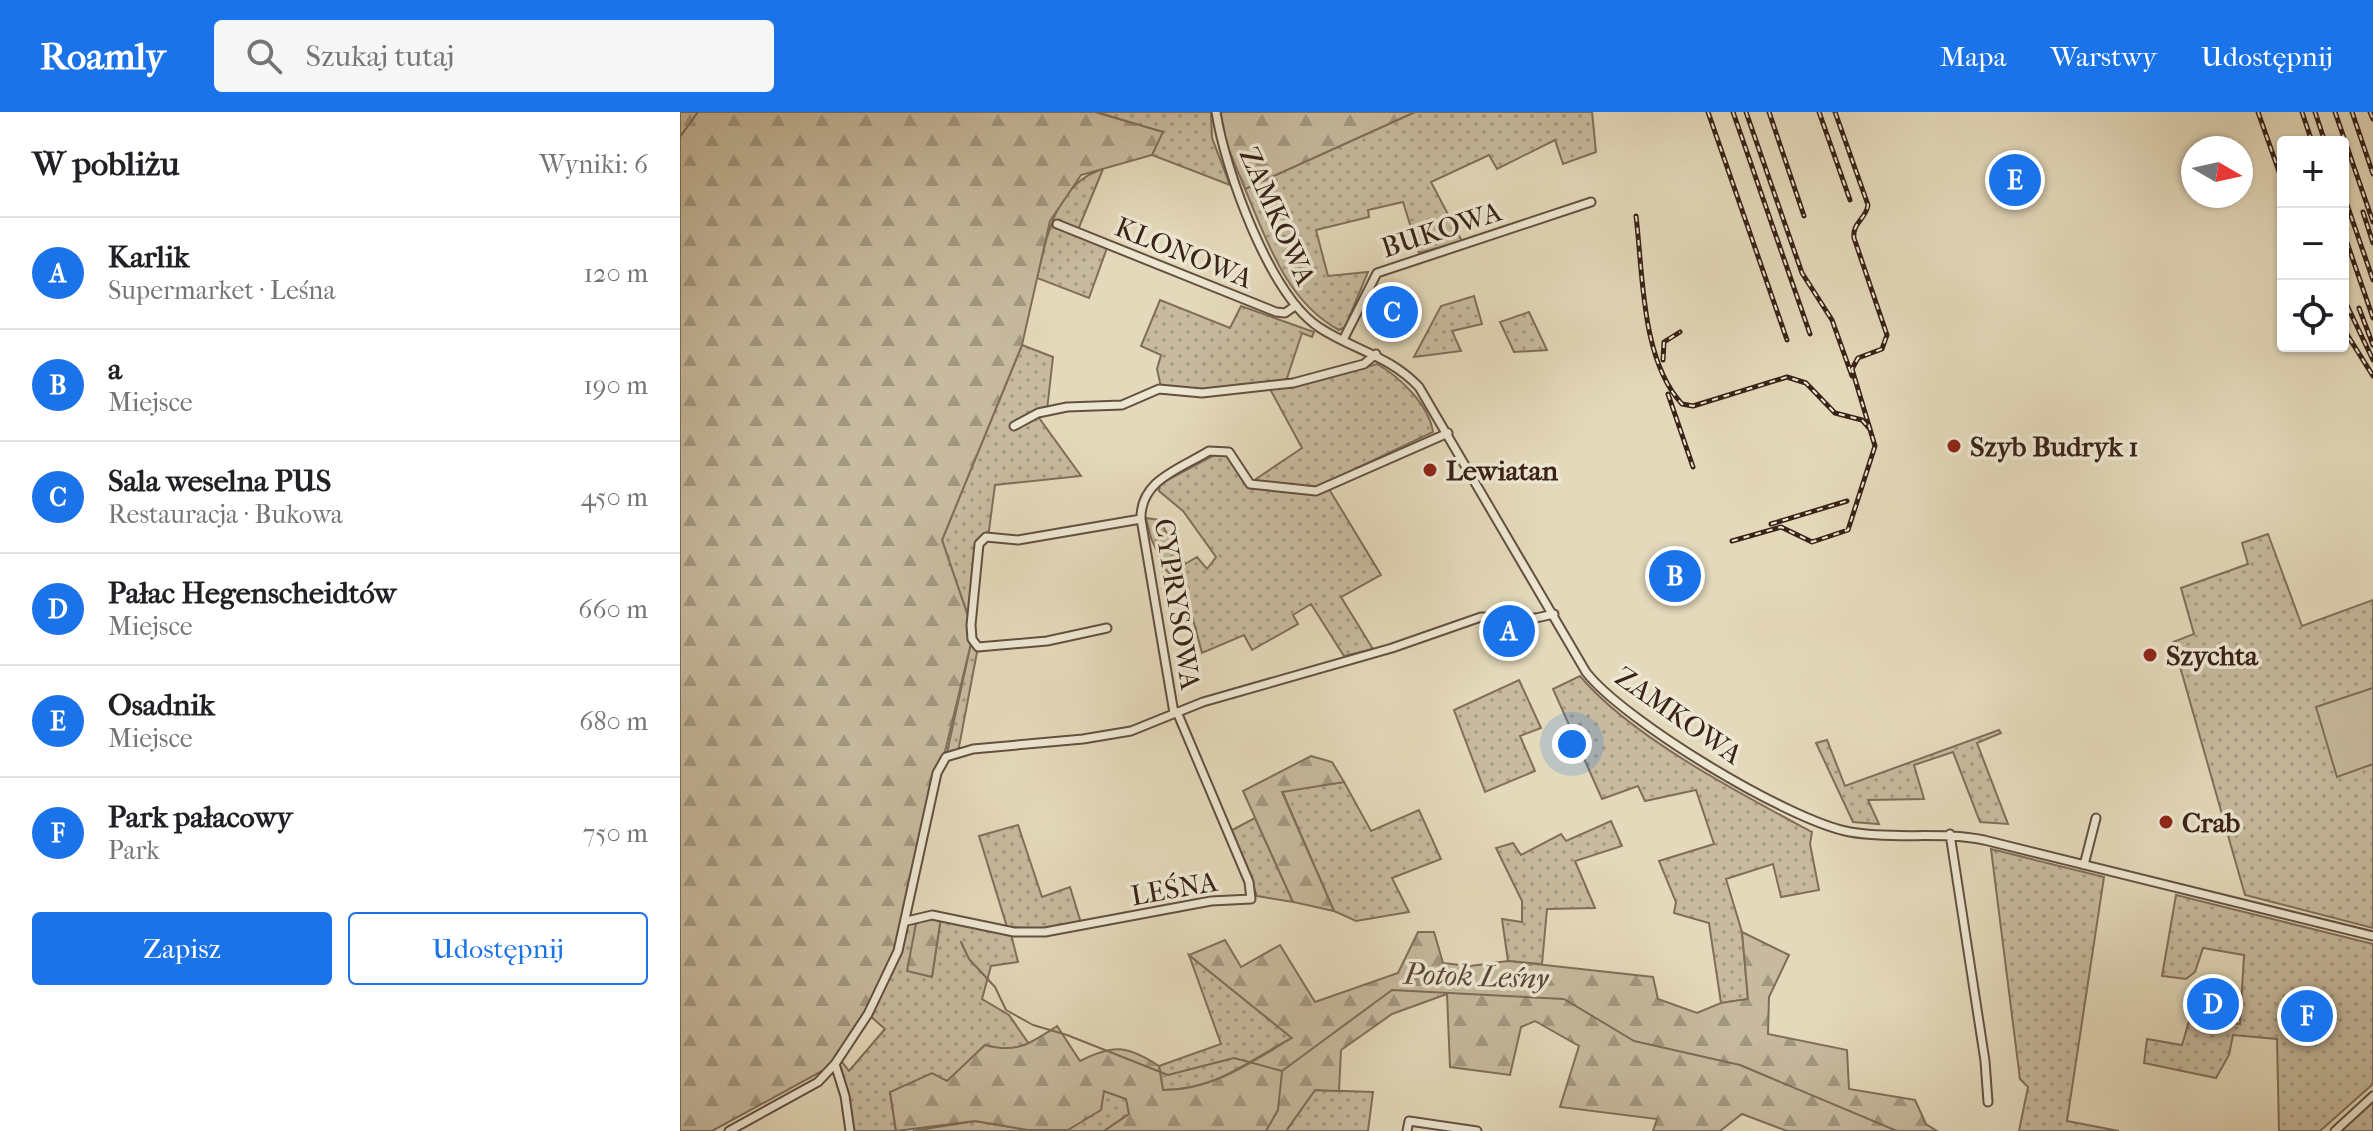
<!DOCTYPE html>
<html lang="pl">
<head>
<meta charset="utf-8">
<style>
	:root { --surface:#fff; --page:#f6f6f6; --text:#202124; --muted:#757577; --line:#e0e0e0; --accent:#1a73e8 }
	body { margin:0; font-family:"IM FELL French Canon",serif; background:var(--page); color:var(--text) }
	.controls { position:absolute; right:24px; top:24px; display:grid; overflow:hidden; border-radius:8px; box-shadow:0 2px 6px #0004 }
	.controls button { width:72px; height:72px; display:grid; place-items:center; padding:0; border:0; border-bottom:2px solid var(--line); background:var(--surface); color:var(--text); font:40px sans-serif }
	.compass { position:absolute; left:1501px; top:24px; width:72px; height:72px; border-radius:50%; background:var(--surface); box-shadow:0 2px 6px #0004; rotate:99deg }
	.you { position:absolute; left:892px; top:632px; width:28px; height:28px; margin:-20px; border:6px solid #fff; border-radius:50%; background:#1a73e8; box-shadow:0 0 0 12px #1a73e833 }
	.badge { display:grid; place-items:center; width:52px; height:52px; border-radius:50%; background:var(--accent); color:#fff; font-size:26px; font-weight:700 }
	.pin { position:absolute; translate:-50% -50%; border:4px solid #fff; box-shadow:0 2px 8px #0006 }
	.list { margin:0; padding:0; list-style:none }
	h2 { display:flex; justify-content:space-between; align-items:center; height:104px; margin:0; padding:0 32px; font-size:34px }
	h2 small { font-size:26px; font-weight:400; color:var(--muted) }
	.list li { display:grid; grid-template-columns:52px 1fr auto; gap:24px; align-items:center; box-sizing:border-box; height:112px; padding:0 32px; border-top:2px solid var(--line) }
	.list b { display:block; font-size:30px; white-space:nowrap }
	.list p { margin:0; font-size:26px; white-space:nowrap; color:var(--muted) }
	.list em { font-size:26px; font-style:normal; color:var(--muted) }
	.actions { display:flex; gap:16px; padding:24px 32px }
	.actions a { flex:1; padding:18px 0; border:2px solid var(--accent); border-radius:8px; text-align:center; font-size:28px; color:var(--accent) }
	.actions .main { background:var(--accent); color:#fff }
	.icon { flex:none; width:44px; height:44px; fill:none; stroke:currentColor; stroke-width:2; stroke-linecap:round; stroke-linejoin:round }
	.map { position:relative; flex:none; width:1693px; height:1019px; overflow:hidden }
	header { display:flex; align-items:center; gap:48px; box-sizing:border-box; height:112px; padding:0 40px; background:var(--accent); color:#fff }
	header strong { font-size:38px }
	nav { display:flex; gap:44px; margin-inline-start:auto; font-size:28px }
	.search { width:560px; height:72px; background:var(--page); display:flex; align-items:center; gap:20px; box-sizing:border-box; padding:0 28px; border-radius:8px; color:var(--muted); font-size:30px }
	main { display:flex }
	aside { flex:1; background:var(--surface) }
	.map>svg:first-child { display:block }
	.grass { fill:url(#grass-dots); stroke:#806e5a; stroke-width:2 }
	.forest { fill:url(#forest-firs); stroke:#806e5a; stroke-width:2 }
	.garden { fill:#c7ba9e; stroke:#806e5a; stroke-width:2 }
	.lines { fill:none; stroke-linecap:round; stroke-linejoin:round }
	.stream { stroke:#7d6b58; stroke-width:2 }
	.minor-casing { stroke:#645040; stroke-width:11 }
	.minor { stroke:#ede6d2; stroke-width:7 }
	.rail-casing { stroke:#392217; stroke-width:5 }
	.rail { stroke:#ede6d2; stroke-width:2; stroke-dasharray:6; stroke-linecap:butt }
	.poi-dot { fill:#8f2418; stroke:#ede6d2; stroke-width:3 }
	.labels { text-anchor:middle; stroke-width:7; stroke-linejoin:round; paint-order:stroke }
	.street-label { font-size:28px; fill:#392217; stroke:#ede6d2 }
	.poi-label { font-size:28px; font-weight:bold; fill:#392217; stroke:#ede6d2; text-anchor:start }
	.water-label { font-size:30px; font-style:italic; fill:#5b4637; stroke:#ede6d2 }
</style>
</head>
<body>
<header>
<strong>Roamly</strong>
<div class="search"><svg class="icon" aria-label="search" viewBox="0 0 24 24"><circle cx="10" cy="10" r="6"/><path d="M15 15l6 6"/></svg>Szukaj tutaj</div>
<nav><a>Mapa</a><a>Warstwy</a><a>Udostępnij</a></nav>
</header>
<main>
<aside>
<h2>W pobliżu<small>Wyniki: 6</small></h2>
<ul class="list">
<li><span class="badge">A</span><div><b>Karlik</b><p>Supermarket · Leśna</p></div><em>120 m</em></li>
<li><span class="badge">B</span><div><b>a</b><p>Miejsce</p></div><em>190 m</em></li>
<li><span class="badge">C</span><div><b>Sala weselna PUS</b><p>Restauracja · Bukowa</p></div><em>450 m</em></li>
<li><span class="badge">D</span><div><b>Pałac Hegenscheidtów</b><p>Miejsce</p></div><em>660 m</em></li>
<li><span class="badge">E</span><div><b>Osadnik</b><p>Miejsce</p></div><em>680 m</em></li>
<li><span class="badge">F</span><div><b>Park pałacowy</b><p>Park</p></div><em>750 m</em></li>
</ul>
<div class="actions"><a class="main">Zapisz</a><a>Udostępnij</a></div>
</aside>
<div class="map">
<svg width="1693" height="1019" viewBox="0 0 1693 1019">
	<defs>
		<pattern id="grass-dots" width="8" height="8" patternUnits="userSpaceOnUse" patternTransform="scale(2)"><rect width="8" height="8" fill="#c7ba9e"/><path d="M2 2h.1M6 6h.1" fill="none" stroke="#a39780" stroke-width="1.8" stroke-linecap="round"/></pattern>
		<pattern id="forest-firs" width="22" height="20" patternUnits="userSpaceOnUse" patternTransform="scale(2)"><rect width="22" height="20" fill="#c7ba9e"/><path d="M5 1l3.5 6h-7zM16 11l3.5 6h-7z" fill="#a39780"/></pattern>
	</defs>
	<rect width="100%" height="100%" fill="#e4d9ba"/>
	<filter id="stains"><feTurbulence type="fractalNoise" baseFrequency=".0025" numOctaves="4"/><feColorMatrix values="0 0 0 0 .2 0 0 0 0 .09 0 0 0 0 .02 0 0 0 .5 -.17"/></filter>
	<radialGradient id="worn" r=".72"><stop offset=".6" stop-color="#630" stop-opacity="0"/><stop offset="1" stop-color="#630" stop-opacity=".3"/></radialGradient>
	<path class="grass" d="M416 0H531L532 26 550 73 472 43 482 20Z
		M735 0H912L916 40 883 52 875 28 817 57 809 43 751 70 782 129 739 141 723 90 688 98 689 105 636 118 648 164 688 160 665 215 659 218C606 189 587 129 565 77Z
		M423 57 397 120 428 133 409 186 357 166C367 123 376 71 423 57Z
		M794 184 802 212 772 219 781 239 734 245 761 194Z
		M480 188 550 216 561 194 634 220 632 225 622 221 606 269 518 279 481 275 477 257 481 243 461 234Z
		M849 200 867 238 834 240 820 210Z
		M342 233 373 245 367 298 357 303 401 364 315 373 308 426 299 432 291 513 262 428Z
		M697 252C720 265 749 293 753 320L635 376 573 369 622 336 590 277 615 275Z
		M538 341 547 343 568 375 636 383 649 377 701 463 661 485 693 537 664 544 631 492 613 503 618 512 572 538 564 523 522 541 505 477 485 457 471 426 466 406 479 408 505 452 517 445 527 457 536 445 503 399 479 379 480 372Z
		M1588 422 1622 514 1693 488V576L1637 595 1657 664 1693 652V816L1565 783 1493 530 1514 522 1501 476 1568 452 1562 431Z
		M292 527 298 535 278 640 266 645Z
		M900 564C951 625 1061 682 1132 720L1130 732 1139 778 1101 785 1093 752 1046 767 1062 820 1068 887 1041 891 1029 811 994 801 996 790 979 749 1034 732 1016 678 965 689 958 674 922 687 873 577Z
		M839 568 861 616 840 624 855 659 805 680 774 598Z
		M1319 618 1321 621 1297 631 1328 712 1300 710 1273 640 1234 653 1244 687 1188 688 1199 712 1173 710 1136 631 1147 628 1165 674Z
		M664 670 691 719 739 698 761 747 712 766 729 800 676 809 654 799 602 679Z
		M575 706 613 790 577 784 552 718Z
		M931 709 942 734 895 749 915 796 867 797 862 852 828 849 822 807 842 810V789L816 736 833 731 841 743 881 722 886 729Z
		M338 713 362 785 390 775 401 811 364 817 327 815 299 724Z
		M1311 737 1424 765 1387 1009 1439 1019H1339L1348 975 1340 967Z
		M1496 783 1693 832V972L1640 1019H1599L1597 927 1553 923 1549 943 1536 966 1464 951 1467 927 1502 933 1512 899 1535 910 1560 912 1564 843 1523 836 1515 860 1506 867 1482 864Z
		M261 805 331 822 338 850 311 854 302 887 329 903 349 932 324 939 305 933 267 970 210 980 216 1019H170L155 952 159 946 169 959 205 917 188 902 227 809 237 806 252 864Z
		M509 843 612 926C567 949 537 978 483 978L479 954 541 932Z
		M635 978 693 980 688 1019H606Z
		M424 979 447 987 449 1002 424 1019H233L295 1009 348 1018Z
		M1693 990V1019H1661Z"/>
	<path class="forest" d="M0 0H415L483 20 472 43 401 63 370 109 342 233 262 428 291 513 292 527 214 852 155 952 32 1019H0Z
		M540 0H735L565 77 544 26Z
		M631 644 652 650 664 670 602 680 654 799 613 790 563 679Z
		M261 805 252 865 227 859 237 806Z
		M738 820H754L763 851 790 854 828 849 973 865 978 887 1017 901 1041 891 1068 887 1062 820 1109 843 1089 885 1088 922 1167 938 1169 977 1235 988 1246 1012 1257 1019H1107L1062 1002 1040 1019H973L977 1007 880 995 899 934 855 909 841 915 830 963 770 955 767 882 712 902 661 938 659 979 635 978 606 1019H424L449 1002 446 987 424 979 421 998 388 1018H348L295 1009 216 1019 210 980 252 961 267 969 305 933C337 942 351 931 377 914L400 949C433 932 447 933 479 954L483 978C532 979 571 950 612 926L509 843 545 828 561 855 600 833 635 890 718 861Z"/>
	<path class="garden" d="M1693 576V652L1657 665 1636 595Z"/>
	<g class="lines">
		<path class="stream" d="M0 25 18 0
			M281 830 289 847 315 875 326 898 353 913 387 923 488 963 554 946 602 959 712 878 884 887 954 929 1060 953 1217 1019
			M586 1019 598 998 602 960"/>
		<defs>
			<path id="minor" d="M536 0C545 58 590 184 640 216 674 238 710 244 739 275L906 560C944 609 1109 709 1170 720 1215 728 1260 719 1304 728L1693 824
				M377 112 596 200 605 201 615 194
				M663 228 697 161 911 90
				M334 314 358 301 387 295 442 293 479 277 522 281 613 271 684 252 696 242
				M427 516 367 529 298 535 292 527 291 513 299 432 306 425 338 428 461 407
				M494 601 461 407C460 368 500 357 529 339L549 340 570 372 636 379 768 321
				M1270 722 1305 949 1308 990
				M1404 753 1416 706
				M227 809 252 803 334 820H365L531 789 571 787 569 770 497 600
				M155 952 165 984 170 1019
				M49 1019 138 970 155 952 188 902 218 839 257 661 266 645 293 637 403 627 451 619 523 590 712 536 801 505 856 506 874 502
				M727 1019 729 1009 797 1019
				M1655 1019 1693 984"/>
		</defs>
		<use href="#minor" class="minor-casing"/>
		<use href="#minor" class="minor"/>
		<defs>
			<path id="rail" d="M1028 0 1107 228
				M1053 0 1130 222
				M1066 0 1122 161 1152 208 1172 264
				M1089 0 1124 104
				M1139 0 1170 88
				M1578 0 1603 71
				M1622 0 1632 30
				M1635 0 1645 30
				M1655 0 1693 110
				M1672 0 1693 62
				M1690 0 1693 7
				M1663 81 1693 168
				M1683 100 1693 131
				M956 104C963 161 961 248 1002 292L1013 294 1107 265 1126 271 1155 301 1182 308 1190 317
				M1663 119 1693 206
				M1663 185 1693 248
				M1679 196 1693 233
				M1663 216 1693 264
				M983 248 984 230 1000 220
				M988 282 1013 355
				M1091 412 1167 389
				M1052 429 1101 415 1132 430 1168 418 1195 334 1172 257 1178 246 1202 237 1207 223 1174 126C1172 111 1186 107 1188 93L1155 0"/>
		</defs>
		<use href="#rail" class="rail-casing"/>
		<use href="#rail" class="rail"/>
	</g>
	<g class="poi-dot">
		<circle cx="1274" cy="334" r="8"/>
		<circle cx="750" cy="358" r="8"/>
		<circle cx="1470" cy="543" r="8"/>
		<circle cx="1486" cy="710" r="8"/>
	</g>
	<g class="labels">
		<g class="street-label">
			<text transform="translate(598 104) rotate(66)" y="10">ZAMKOWA</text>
			<text transform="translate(761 117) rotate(-18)" y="10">BUKOWA</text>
			<text transform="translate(504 140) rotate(22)" y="10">KLONOWA</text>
			<text transform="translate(498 492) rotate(81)" y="10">CYPRYSOWA</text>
			<text transform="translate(999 603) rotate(35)" y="10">ZAMKOWA</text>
			<text transform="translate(494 776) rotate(-10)" y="10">LEŚNA</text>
		</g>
		<g class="poi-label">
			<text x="1290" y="344">Szyb Budryk 1</text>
			<text x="766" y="368">Lewiatan</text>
			<text x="1486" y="553">Szychta</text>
			<text x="1502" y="720">Crab</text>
		</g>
		<g class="water-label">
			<text transform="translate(796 864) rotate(2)" y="10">Potok Leśny</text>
		</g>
	</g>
	<rect width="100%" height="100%" filter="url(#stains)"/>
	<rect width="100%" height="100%" fill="url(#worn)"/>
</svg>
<div class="controls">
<button>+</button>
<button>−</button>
<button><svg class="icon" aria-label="locate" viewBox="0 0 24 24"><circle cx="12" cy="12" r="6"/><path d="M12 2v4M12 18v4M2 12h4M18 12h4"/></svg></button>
</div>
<svg class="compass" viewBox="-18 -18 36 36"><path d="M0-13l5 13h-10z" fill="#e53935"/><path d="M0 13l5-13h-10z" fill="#757577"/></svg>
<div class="you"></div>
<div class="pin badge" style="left:829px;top:519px">A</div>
<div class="pin badge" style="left:995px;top:464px">B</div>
<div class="pin badge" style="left:712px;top:200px">C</div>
<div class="pin badge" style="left:1533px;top:892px">D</div>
<div class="pin badge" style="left:1335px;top:68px">E</div>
<div class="pin badge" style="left:1627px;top:904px">F</div>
</div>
</main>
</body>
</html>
